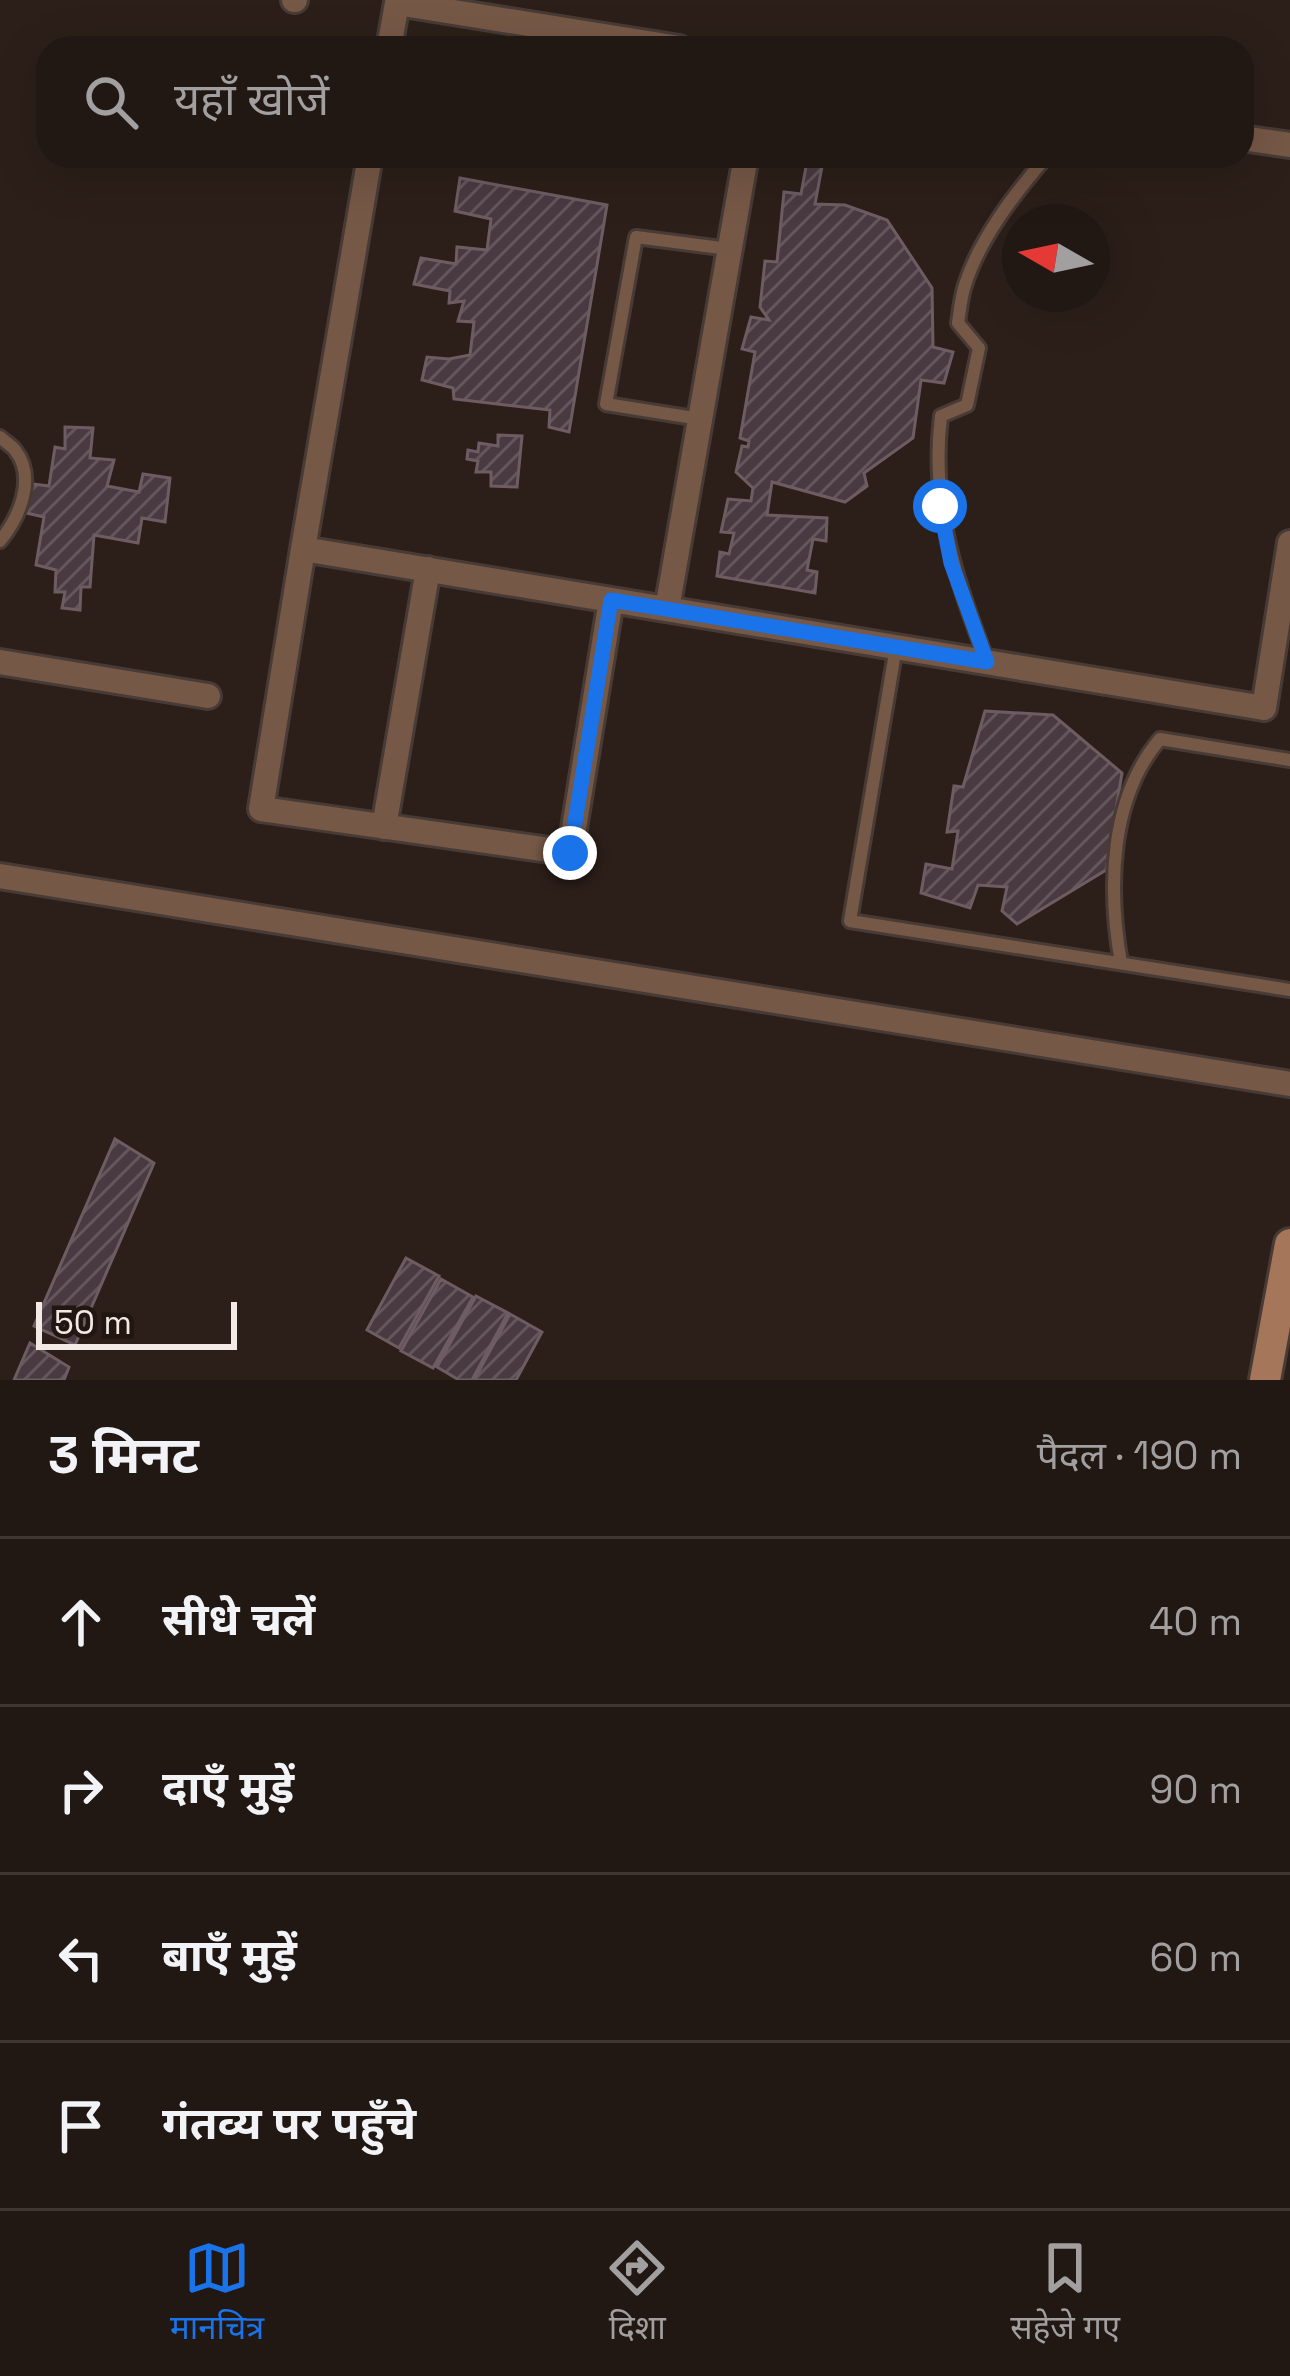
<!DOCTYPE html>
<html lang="hi">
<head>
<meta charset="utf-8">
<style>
	:root { --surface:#211713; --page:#2d2421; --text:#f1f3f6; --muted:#a29fa0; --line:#3e3633; --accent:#1a73e8 }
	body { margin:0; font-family:"Space Grotesk","Noto Sans Devanagari",sans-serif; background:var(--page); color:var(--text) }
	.compass { position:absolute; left:1002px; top:204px; width:108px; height:108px; border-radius:50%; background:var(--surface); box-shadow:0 12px 48px #0002; rotate:279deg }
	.scale { position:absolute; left:36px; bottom:30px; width:201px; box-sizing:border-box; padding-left:12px; border:6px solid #f3eae5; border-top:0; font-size:33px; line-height:42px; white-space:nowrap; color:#f3eae5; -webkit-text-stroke:9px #221610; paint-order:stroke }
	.stop { position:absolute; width:36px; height:36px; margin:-27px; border:9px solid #1a73e8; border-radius:50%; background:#fff }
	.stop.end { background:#1a73e8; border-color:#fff; box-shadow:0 3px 12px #0008 }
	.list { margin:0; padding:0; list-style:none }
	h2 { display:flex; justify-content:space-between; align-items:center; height:156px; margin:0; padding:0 48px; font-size:51px }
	h2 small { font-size:39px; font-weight:400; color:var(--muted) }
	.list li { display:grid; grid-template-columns:78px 1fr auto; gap:36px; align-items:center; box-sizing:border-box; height:168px; padding:0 48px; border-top:3px solid var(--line) }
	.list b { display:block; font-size:45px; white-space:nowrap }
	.list em { font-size:39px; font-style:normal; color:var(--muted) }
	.icon { flex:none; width:66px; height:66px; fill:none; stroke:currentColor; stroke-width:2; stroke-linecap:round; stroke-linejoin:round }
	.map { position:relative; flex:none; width:1290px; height:1380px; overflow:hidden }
	.search { position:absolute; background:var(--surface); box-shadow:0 12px 48px #0002; left:36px; right:36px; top:36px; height:132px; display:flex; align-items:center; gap:30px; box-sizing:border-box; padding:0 42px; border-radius:36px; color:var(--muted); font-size:45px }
	.sheet { height:828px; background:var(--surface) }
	nav { display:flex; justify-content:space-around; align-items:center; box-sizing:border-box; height:168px; border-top:3px solid var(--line); background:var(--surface); font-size:33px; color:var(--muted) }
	nav a { display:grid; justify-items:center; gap:6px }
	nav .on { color:var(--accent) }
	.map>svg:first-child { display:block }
	.building { fill:url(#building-hatch); stroke:#6d5d63; stroke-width:3 }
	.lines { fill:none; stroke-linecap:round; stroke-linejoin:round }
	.lane-casing { stroke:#483b36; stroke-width:18 }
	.street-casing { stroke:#483b36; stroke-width:30 }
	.secondary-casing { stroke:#483b36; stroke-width:36 }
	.lane { stroke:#765846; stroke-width:12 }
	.street { stroke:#765846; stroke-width:24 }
	.secondary { stroke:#a57659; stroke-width:30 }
	.route { stroke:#1a73e8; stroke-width:15 }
</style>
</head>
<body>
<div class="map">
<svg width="1290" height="1380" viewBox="0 0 1290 1380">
	<defs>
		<pattern id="building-hatch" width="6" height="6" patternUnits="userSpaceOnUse" patternTransform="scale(3)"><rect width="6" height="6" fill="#493a41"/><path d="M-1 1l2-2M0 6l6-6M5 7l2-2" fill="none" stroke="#64575c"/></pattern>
	</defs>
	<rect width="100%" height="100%" fill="#2c1f19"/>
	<path class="building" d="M808 156H824L815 204 845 205 887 220 932 288 933 347 953 352 944 383 921 380 913 438 864 473 867 486 845 502 772 482 767 515 827 518 826 541 813 539 807 570 817 572 815 593 717 576 720 552 729 554 734 533 721 532 728 499 751 501 753 488 736 472 742 446 748 447 749 441 740 438 755 352 742 349 751 317 769 320 760 307 765 261 777 262 784 192 801 194Z
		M460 178 607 205 569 432 549 427 550 410 454 399 453 388 422 380 427 357 449 359 470 355 474 322 458 321 464 301 449 303 450 291 414 284 421 258 456 264 457 247 487 250 491 219 455 211Z
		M65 427 93 428 90 458 114 460 107 486 139 492 143 474 170 478 165 522 142 518 138 543 94 535 90 587H81L80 610 62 608 65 592H55L56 570 36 565 44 517 22 512 25 483 49 486 55 447 65 449Z
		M498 435 522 436 517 487 491 486V472H476L478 461 467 459 468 450 478 452 479 443 498 446Z
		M985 711 1053 715 1122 773 1106 870 1017 924 1002 911 1007 887 978 885 970 908 921 893 926 864 952 869 958 831 947 832 954 786 963 787Z
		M115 1139 154 1163 75 1345 34 1326Z
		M406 1258 439 1276 399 1348 367 1330Z
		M441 1279 473 1297 433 1368 401 1351Z
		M476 1296 508 1313 472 1380H459L437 1367Z
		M510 1314 542 1332 516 1380H474Z
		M30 1343 69 1367 64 1380H14Z"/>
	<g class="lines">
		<defs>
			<path id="lane" d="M700 419 606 404 636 237 729 249
				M0 437C5 442 11 445 15 450 37 478 19 518 0 541
				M896 647 850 921 1290 990
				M987 661C956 579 930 505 941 416L967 405 979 348 958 323C960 310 961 297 965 285 980 238 1015 193 1047 156
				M1121 963C1108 889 1109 799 1160 739L1290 760"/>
			<path id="street" d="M294 0H295
				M389 48 397 3 679 48
				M1242 138 1290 145
				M370 156 303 549 261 809 570 853 611 600
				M303 549 1264 708 1290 543
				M667 609 746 156
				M0 662 208 696
				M384 827 428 569
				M0 876 1290 1084"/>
			<path id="secondary" d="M1265 1380 1290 1244"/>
		</defs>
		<use href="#lane" class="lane-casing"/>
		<use href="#street" class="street-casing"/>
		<use href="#secondary" class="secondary-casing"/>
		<use href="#lane" class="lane"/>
		<use href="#street" class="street"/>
		<use href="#secondary" class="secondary"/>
	</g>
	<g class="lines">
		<path class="route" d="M570 853 611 600 987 662 951 563 940 506"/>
	</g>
</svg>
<svg class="compass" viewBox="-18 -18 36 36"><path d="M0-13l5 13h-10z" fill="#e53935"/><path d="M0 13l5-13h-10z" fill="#a29fa0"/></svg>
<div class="scale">50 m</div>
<div class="stop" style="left:940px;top:506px"></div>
<div class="stop end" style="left:570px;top:853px"></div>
<div class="search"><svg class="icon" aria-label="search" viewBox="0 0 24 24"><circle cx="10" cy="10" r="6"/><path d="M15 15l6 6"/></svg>यहाँ खोजें</div>
</div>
<section class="sheet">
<h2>3 मिनट<small>पैदल · 190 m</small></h2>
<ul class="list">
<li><svg class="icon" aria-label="ahead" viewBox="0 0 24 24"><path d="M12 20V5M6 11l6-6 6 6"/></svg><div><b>सीधे चलें</b></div><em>40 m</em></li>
<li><svg class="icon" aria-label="right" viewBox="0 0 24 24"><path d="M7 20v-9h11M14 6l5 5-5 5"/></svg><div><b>दाएँ मुड़ें</b></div><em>90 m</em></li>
<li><svg class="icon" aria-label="left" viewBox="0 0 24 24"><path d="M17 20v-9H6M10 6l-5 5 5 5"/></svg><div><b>बाएँ मुड़ें</b></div><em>60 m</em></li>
<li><svg class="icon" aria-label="arrive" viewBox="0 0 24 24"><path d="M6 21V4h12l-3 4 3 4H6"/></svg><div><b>गंतव्य पर पहुँचे</b></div></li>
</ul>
</section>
<nav>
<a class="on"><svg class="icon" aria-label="map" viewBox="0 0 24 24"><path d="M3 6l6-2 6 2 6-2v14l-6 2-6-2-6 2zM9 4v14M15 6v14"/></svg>मानचित्र</a>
<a><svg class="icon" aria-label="directions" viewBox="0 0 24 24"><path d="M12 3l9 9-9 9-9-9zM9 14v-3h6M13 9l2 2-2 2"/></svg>दिशा</a>
<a><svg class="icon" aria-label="saved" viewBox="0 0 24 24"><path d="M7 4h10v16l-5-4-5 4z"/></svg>सहेजे गए</a>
</nav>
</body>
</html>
